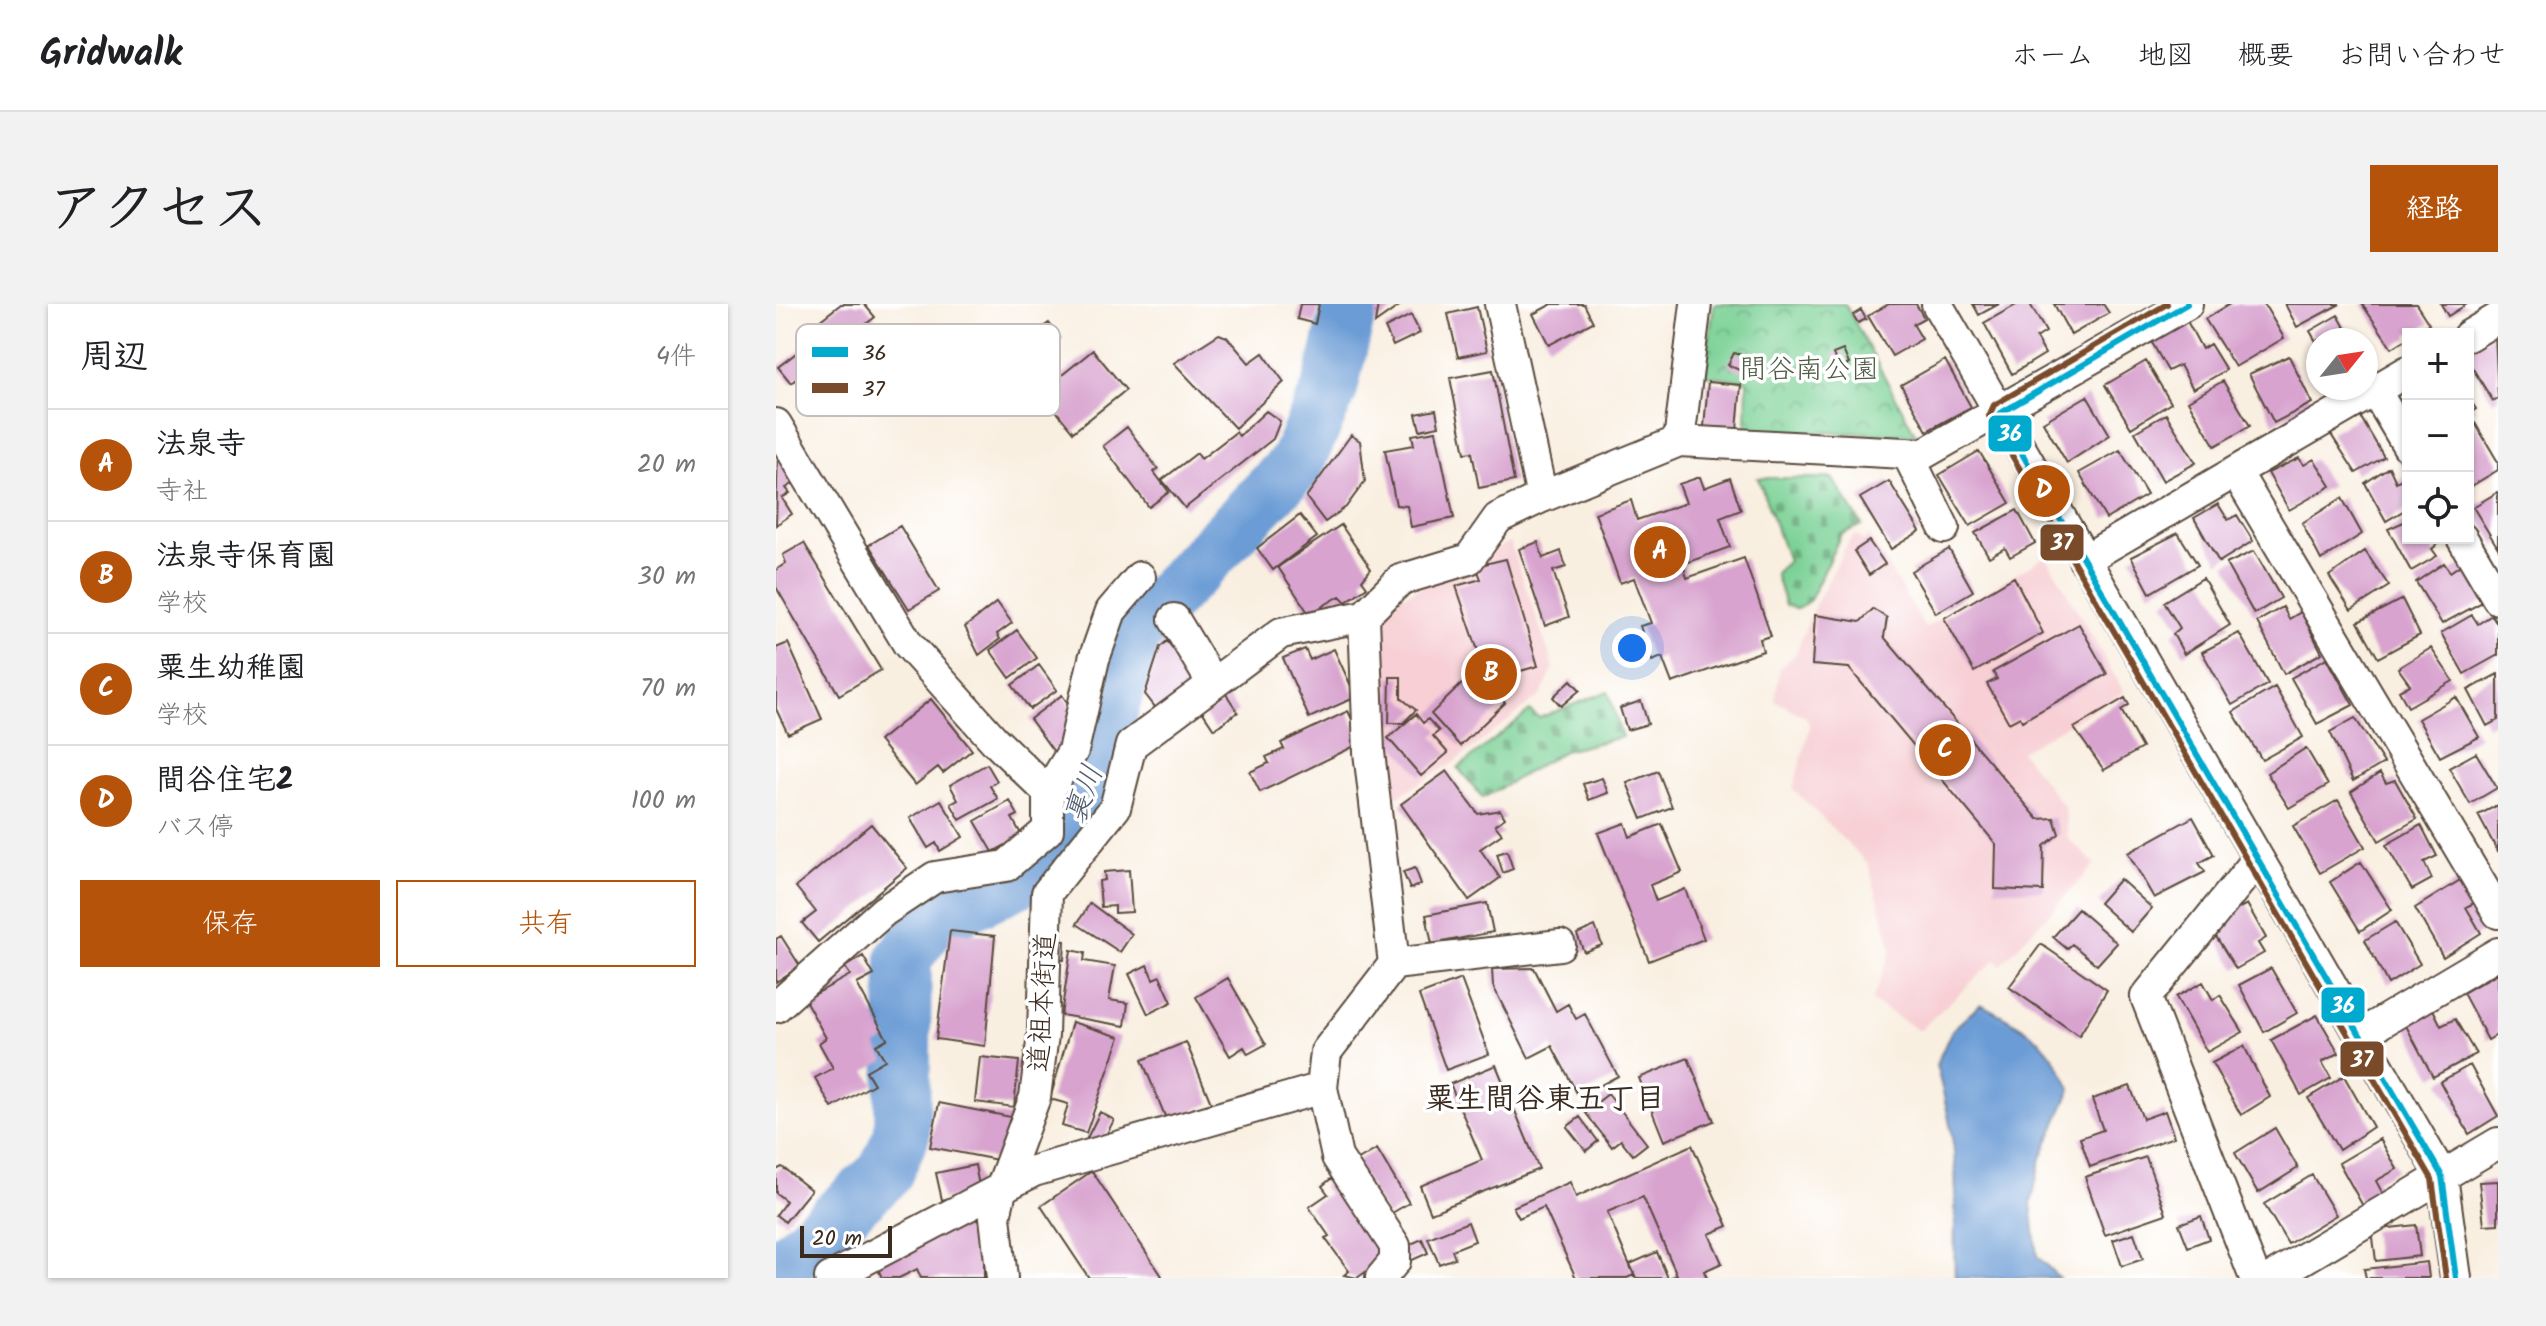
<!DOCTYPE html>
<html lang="ja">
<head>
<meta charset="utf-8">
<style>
	:root { --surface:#fff; --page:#f2f2f2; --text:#202124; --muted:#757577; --line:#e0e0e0; --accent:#b45309 }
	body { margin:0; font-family:Kalam,"Klee One",sans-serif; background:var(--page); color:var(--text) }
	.controls { position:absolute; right:24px; top:24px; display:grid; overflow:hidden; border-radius:0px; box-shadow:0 2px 6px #0004 }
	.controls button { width:72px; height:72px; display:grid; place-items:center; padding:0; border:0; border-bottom:2px solid var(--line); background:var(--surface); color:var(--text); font:40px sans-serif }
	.compass { position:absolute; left:1530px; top:24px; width:72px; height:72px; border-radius:50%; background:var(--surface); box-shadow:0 2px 6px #0004; rotate:60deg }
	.scale { position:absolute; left:24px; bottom:20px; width:92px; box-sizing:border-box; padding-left:8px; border:4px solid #3b2a1e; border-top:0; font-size:22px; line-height:28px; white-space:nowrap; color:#3b2a1e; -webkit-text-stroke:6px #fff; paint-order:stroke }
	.you { position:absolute; left:856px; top:344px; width:28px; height:28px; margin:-20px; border:6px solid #fff; border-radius:50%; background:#1a73e8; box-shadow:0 0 0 12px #1a73e833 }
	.badge { display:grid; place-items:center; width:52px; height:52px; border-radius:50%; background:var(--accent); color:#fff; font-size:26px; font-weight:700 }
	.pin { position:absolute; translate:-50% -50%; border:4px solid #fff; box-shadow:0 2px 8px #0006 }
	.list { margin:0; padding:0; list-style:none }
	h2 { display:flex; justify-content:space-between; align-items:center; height:104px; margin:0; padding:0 32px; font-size:34px }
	h2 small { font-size:26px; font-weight:400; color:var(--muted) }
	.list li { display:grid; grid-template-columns:52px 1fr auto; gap:24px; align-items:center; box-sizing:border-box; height:112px; padding:0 32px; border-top:2px solid var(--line) }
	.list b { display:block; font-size:30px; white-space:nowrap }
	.list p { margin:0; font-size:26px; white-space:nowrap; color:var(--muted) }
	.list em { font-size:26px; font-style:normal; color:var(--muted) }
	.actions { display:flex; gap:16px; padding:24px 32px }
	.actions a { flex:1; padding:18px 0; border:2px solid var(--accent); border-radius:0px; text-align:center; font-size:28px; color:var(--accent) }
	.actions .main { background:var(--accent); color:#fff }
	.icon { flex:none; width:44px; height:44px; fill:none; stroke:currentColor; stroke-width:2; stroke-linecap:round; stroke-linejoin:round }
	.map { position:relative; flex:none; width:1722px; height:974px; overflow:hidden; border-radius:0px }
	header { display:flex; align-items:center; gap:48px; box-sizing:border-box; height:112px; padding:0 40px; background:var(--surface); border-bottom:2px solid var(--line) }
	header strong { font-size:38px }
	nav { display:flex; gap:44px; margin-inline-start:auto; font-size:28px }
	.intro { display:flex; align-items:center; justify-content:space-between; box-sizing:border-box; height:192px; padding:0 48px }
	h1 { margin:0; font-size:56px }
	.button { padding:20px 36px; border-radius:0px; background:var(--accent); color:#fff; font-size:28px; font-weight:700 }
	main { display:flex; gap:48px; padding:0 48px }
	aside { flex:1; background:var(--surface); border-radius:0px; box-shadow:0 2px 6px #0004 }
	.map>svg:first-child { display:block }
	.built { fill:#f7cfd4 }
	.cemetery { fill:url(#cemetery-stones); stroke:#5b7e5a; stroke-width:2 }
	.park { fill:url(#park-crowns); stroke:#5b7e5a; stroke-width:2 }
	.water { fill:#6c9cd5; stroke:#54637a; stroke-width:2 }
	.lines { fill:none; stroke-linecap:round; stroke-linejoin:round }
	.river { stroke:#6c9cd5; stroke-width:56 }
	.building { fill:#d8a3cf }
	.minor-casing { stroke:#58483b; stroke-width:34 }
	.minor { stroke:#fff; stroke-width:30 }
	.bus-1-casing { stroke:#fff; stroke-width:12 }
	.bus-2-casing { stroke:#fff; stroke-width:12 }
	.bus-1 { stroke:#00a9ce; stroke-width:6 }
	.bus-2 { stroke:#7a4b2a; stroke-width:6 }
	.labels { text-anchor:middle; stroke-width:7; stroke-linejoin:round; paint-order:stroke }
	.park-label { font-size:28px; fill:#4e5c42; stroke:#fff }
	.street-label { font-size:28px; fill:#3b2a1e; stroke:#fff }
	.water-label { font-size:30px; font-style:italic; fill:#515d70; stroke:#fff }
	.neighbourhood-label { font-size:30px; font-weight:bold; fill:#3b2a1e; stroke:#fff }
	.key { fill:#fff; stroke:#c4bfbc; stroke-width:2 }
	.key-label { font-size:22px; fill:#3b2a1e }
	.line-badge { stroke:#fff; stroke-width:3 }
	.badge-label { font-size:22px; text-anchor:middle; font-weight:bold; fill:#fff }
</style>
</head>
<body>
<header>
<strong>Gridwalk</strong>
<nav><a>ホーム</a><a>地図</a><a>概要</a><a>お問い合わせ</a></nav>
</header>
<div class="intro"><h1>アクセス</h1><a class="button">経路</a></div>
<main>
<aside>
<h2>周辺<small>4件</small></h2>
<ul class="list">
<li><span class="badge">A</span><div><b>法泉寺</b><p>寺社</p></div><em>20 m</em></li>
<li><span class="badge">B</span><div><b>法泉寺保育園</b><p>学校</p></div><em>30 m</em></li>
<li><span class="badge">C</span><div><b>粟生幼稚園</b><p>学校</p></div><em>70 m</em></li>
<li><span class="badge">D</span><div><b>間谷住宅2</b><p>バス停</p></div><em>100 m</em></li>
</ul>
<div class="actions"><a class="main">保存</a><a>共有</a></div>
</aside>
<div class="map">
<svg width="1722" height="974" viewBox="0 0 1722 974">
	<defs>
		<pattern id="cemetery-stones" width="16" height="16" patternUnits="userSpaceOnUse" patternTransform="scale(2)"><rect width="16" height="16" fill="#7bd196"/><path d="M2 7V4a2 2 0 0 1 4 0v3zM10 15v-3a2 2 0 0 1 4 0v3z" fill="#66aa7a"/></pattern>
		<pattern id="park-crowns" width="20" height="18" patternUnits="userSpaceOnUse" patternTransform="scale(2)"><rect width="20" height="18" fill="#7bd196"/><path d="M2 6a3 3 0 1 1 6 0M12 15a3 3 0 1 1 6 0" fill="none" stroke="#66aa7a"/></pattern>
	</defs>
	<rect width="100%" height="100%" fill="#fff"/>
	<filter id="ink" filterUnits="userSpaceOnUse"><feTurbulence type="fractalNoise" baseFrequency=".0125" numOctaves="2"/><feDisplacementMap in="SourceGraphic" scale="16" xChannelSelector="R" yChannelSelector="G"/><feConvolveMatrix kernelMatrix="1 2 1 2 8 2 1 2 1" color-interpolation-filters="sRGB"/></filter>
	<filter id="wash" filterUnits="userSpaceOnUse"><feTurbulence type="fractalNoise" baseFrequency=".006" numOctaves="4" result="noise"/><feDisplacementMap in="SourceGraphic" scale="32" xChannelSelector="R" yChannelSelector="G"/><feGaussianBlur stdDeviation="1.8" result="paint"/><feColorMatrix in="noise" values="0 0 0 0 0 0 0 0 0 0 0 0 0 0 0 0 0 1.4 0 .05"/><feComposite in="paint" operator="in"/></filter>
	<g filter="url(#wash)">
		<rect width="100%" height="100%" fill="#f9efe1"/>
		<path class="built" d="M1080 231 1087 236 1093 231 1149 324 1270 252 1348 388 1245 447 1289 504 1292 534 1319 560 1225 661 1220 655 1143 727 1096 697 1116 645 1092 560 1017 485 1034 423 1030 413 999 397 1004 364 1019 351 1038 303 1073 237Z
			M734 238 778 364 765 391 677 459 614 497 608 314 624 293Z"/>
		<path class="cemetery" d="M982 174H1056L1086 221 1065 230 1034 296 1021 305 1009 301 999 269 1012 257Z
			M832 387 846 433 788 447 707 494 682 464 754 407 763 414Z"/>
		<path class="park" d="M938 0H1069L1140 131 970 126 971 77 928 71Z"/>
		<path class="water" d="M1205 700C1255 728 1270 732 1295 785L1265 854 1255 900 1261 952 1283 974H1179C1177 936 1181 898 1179 860 1177 827 1169 794 1160 761L1176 726Z"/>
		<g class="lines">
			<path class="river" d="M0 968 109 869 126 830 128 654 154 618 261 567 300 523 357 330 520 160 554 84 574 0"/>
		</g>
		<g id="blocks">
			<path class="building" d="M65 0H88L99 13 15 79 2 63 45 30 38 21Z
				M524 0H543L539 20 521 15Z
				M602 0H626L599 19Z
				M776 0H808L817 18 773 41 757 10Z
				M1113 0H1140L1148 14 1137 20 1146 35 1116 52 1092 12Z
				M1197 0H1223L1203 11Z
				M1242 0H1254L1270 28 1260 34 1269 50 1236 70 1208 19Z
				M1278 0H1327L1333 9 1295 31Z
				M1454 0H1488L1508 34 1459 63 1429 15Z
				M1509 0H1564L1521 23Z
				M1586 0H1640L1653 20 1632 30V34L1616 44Z
				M1665 0H1691L1672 12Z
				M701 3 711 47 682 53 672 10Z
				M1085 6 1090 15 1082 19 1077 11Z
				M635 11 644 29 617 42 609 24Z
				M1562 11 1576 36H1542V41L1534 27Z
				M1411 17 1426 45 1434 40 1450 66 1417 85 1404 61 1392 67 1375 37Z
				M273 19 284 34 264 49 252 34Z
				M1719 29 1722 94 1717 97 1692 57V46Z
				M443 30 451 33 473 59 487 49 508 78 459 124 398 59Z
				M317 46 350 86 297 128 265 88Z
				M1067 46 1073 60 1063 65 1057 50Z
				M958 49 977 54 970 69 952 61Z
				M1513 52 1536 99 1498 119 1473 70Z
				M1169 56 1195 103 1151 127 1125 81Z
				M1370 57 1395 99 1355 124 1329 81Z
				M717 66 738 177 703 184 696 148 689 149 674 74Z
				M1447 77 1474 122 1439 142 1412 97Z
				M932 78 965 81 961 126 928 123Z
				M1311 92 1334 131 1291 159 1267 118Z
				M1692 93 1700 105 1692 111Z
				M660 106 663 122 644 126 640 110Z
				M490 107 504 117 497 135 409 204 386 176 421 149 425 155 460 128 463 132Z
				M1390 110 1420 159 1387 177 1359 128Z
				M1584 112 1608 153 1580 169 1554 129Z
				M1699 119 1722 158V166L1692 184V123Z
				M351 123 382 165 378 168 393 188 373 203 327 142Z
				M660 127 678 214 635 223 631 202 620 201 609 146 638 141 636 131Z
				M575 131 584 137 589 177 570 203 549 218 530 193Z
				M1344 146 1371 191 1330 215 1303 169Z
				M1203 147 1234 199 1194 222 1163 171Z
				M2 151 20 178 10 184 14 189 6 194 16 210 0 221Z
				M1523 154 1528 161 1538 155 1555 182 1513 206 1492 169Z
				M1613 163 1620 178 1632 171V204L1610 217 1589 179Z
				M924 173 928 184 954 174 965 206 944 214 954 243 907 260 911 274 968 254 995 332 984 335 987 347 896 379 886 353 876 357 864 322 875 319 858 274 844 279 819 209 855 196 861 216 910 199 903 180Z
				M1113 177 1144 227 1115 245 1084 194Z
				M1722 188V244L1697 203Z
				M1566 194 1586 230 1545 256 1526 219Z
				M1442 200 1452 216 1461 211 1477 237 1443 258 1418 214Z
				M1241 206 1259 239 1234 253 1229 244 1213 253 1199 229Z
				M524 211 541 233 497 266 481 244Z
				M1632 216V234H1663L1665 237 1656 245 1661 252 1635 267 1612 225Z
				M565 221 595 265 586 276 591 283 570 298 564 292 533 310 502 263Z
				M124 222 163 287 133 305 93 241Z
				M1402 229 1422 261 1374 289 1355 253Z
				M1093 237 1109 260 1093 271 1078 247Z
				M762 238 767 254 785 247 790 263 777 267 793 313 769 322 743 245Z
				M28 239 105 366 63 391 0 283V266L10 259 7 251Z
				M1173 245 1197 287 1160 309 1135 267Z
				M1478 247 1505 294 1478 310 1450 260Z
				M1589 247 1613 282 1575 306 1553 272Z
				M730 255 762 362 712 376 680 282 705 275 700 262Z
				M1690 257 1714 294 1666 320 1640 278 1668 259 1674 268Z
				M1238 273 1267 329 1198 368 1168 314Z
				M1427 274 1454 321 1408 350 1397 330 1404 324 1388 298Z
				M1626 295 1644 331 1602 354 1582 318Z
				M221 298 236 319 221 330 224 335 203 351 189 323Z
				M1507 303 1513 315 1525 308 1546 349 1508 370 1481 318Z
				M1097 305 1111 314 1108 333 1262 515 1278 514 1283 530 1268 542 1267 587 1219 585 1220 540 1073 364 1036 361 1039 311 1084 318Z
				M1696 311 1702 320 1716 311 1722 321V351L1688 370 1665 329Z
				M1303 320 1331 370 1246 417 1244 413 1233 419 1211 380 1221 375 1217 368Z
				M241 326 261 354 234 374 214 346Z
				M1463 329 1492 380 1456 401 1426 348Z
				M391 337 423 378 383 408 369 390 384 343Z
				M12 339 46 415 12 430 0 405V344Z
				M1655 344 1677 377 1632 403 1623 387 1634 381 1622 364Z
				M529 345 534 356 558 345 580 393 533 414 507 354Z
				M1551 354 1577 401 1541 420 1515 374Z
				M263 361 281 386 254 405 236 381Z
				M699 367 729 399 684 442 655 410Z
				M1722 370V416L1711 422 1692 386Z
				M614 373H625V394L640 406 627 419H613Z
				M795 376 804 386 785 402 777 393Z
				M1499 383 1527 433 1486 456 1457 408Z
				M446 384 462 408 438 425 422 401Z
				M286 391 296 405 291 438 278 448 254 415Z
				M1680 393 1703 433 1664 453 1642 415Z
				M1349 394 1353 401 1345 406 1366 444 1328 466 1298 424Z
				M155 395 196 446 167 469 162 463 139 481 103 437Z
				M865 397 872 420 851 426 844 404Z
				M572 407 587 438 484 488 474 468 493 459 490 453 508 445 505 439Z
				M640 410 647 419 652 415 663 427 657 432 672 449 645 472 612 434Z
				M1579 414 1608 459 1577 477 1554 428Z
				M1530 444 1552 481 1513 504 1491 469Z
				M1700 449 1721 484 1694 500 1673 464Z
				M211 460 221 477 214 482 222 495 184 516 175 500 182 496 174 481Z
				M671 467 702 510 724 506 729 514 719 521 726 530 704 545 724 574 693 596 625 500Z
				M882 467 896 503 866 515 851 479Z
				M1604 469 1610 479 1619 476 1641 515 1603 537 1575 488Z
				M826 474 832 489 813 496 807 480Z
				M165 496 187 533 164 547 160 539 152 544 134 514Z
				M1562 496 1589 543 1544 569 1517 522Z
				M234 497 242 511 236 514 246 532 217 548 199 517Z
				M1722 501V548L1702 511Z
				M1417 513 1438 551 1423 559 1429 568 1378 594 1352 549Z
				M849 519 854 533 886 520 906 568 874 581 880 597 909 585 928 635 873 657 822 529Z
				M95 520 131 564 42 638 26 619 40 608 20 583Z
				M1645 521 1661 552 1648 558 1656 575 1636 586 1610 541Z
				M731 547 737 565 727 569 721 550Z
				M1585 558 1616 606 1584 627 1554 578Z
				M639 564 645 580 634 585 627 568Z
				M353 566 356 608 339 609V602L325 603 323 577 329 576 328 568Z
				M1344 575 1376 604 1355 628 1323 599Z
				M1686 575 1700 598 1690 603 1705 629 1667 653 1639 604Z
				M314 599 356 630 344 648 301 620Z
				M711 599 717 628 656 640 650 611Z
				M1471 600 1490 634 1482 639 1488 649 1460 665 1436 626 1445 614Z
				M1302 605 1341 639 1321 661 1296 640 1291 645 1277 633Z
				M1619 618 1644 660 1612 680 1589 636Z
				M819 622 826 641 808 648 801 630Z
				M174 627 219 632 209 742 160 735Z
				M5 632 24 662 0 678V635Z
				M274 636 289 637 288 656 273 655Z
				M1265 640 1331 686 1303 732 1233 683Z
				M295 646 309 649 308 657 339 662 333 696 352 699 349 722 285 711Z
				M87 652 98 671 81 680 111 735 100 741 109 756 90 767 98 780 56 804 39 774 57 764 43 739 50 734 29 696 74 671 69 663Z
				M371 661 377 675 384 672 396 698 372 710 353 670Z
				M758 664 780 707 792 700 800 715 809 710 842 772 803 793 776 742 753 754 717 682 716 665Z
				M1495 664 1521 709 1488 728 1463 681Z
				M1722 669V730L1712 736 1687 689Z
				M452 674 490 740 472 750 468 743 454 752 420 693Z
				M685 675 713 750 670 766 643 691Z
				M1427 678 1437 696 1444 691 1467 728 1431 748 1400 693Z
				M1656 703 1665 722 1679 715 1700 750 1657 773 1628 718Z
				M1541 711 1563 749 1546 758 1555 774 1525 791 1495 736Z
				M296 718 344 733 310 829 286 822 292 800 274 795Z
				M410 738 435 799 391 817 366 756Z
				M1468 742 1494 793 1465 811 1436 759Z
				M204 753 243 757 238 803 199 798Z
				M912 754 938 817 888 837 863 774Z
				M720 761 763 865 655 909 644 882 706 856 674 780Z
				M1694 761 1722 812 1693 830 1664 778Z
				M1568 772 1597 823 1563 846 1532 794Z
				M1354 782 1367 815 1389 807 1398 833 1314 863 1304 834 1327 826 1316 795Z
				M832 790 871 840 857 851 845 836 836 843 809 808Z
				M163 799 235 813 227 857 154 843Z
				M324 808 338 816 325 841 311 834Z
				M804 813 822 837 810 847 791 823Z
				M1499 824 1522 864 1482 889 1459 849Z
				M1604 835 1621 865 1600 877 1607 890 1587 902 1563 859Z
				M916 841 952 922 933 930 946 959 928 967 931 974H894L901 971 867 893 831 908 858 971 851 974H800L768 903 743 914 737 903 794 878 800 893Z
				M601 845 633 899 611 912 579 858Z
				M1370 853 1390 910 1329 931 1309 873Z
				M199 861 204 887 166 896 160 869Z
				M6 863 35 886 9 918 0 911 10 897 0 889V866Z
				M316 867 386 972 383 974H313L265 902Z
				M1536 871 1560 911 1512 940 1488 900Z
				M556 874 605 940V957L581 974 568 971 573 967 549 934 553 932 533 903 552 890 546 882Z
				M1722 877V920L1708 921 1703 878Z
				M1425 912 1433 935 1412 943 1403 920Z
				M195 914 208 918V974H145L141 965 123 974H106L99 958Z
				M692 918 699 937 676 946 679 954 663 960 652 934Z
				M1640 921 1644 952 1600 957 1596 926Z
				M1358 929 1367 955 1346 962 1337 936Z
				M646 935 652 949 632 958 626 944Z
				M881 948 892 974H860L854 960Z
				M1651 958 1653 974H1590L1588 965Z"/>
		</g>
	</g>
	<g filter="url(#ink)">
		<use href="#blocks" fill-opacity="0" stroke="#58483b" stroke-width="2"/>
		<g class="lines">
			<defs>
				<path id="minor" d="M724 0 766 193
					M1161 0 1666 872 1680 974
					M1692 32 1722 14
					M1599 86 1632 142
					M0 120 132 340 219 437 272 488
					M903 137 920 0
					M1131 149 1168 224
					M1460 168 1722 609
					M1686 234 1722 295
					M1308 256 1632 67
					M588 312 593 448 618 660
					M398 315 437 380
					M0 703 108 607 159 573 230 562 272 526V488L297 447 318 355 335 307 364 273
					M1584 731 1722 649
					M546 784 561 853 619 942V957L605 974
					M54 974 258 867 546 784 550 748 618 660 784 641
					M226 974 219 913 226 882 259 793 267 731 271 589 339 504 355 441 505 329 588 312 624 276 693 255 722 214 766 193 903 137 1147 150 1411 0
					M1479 974 1370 693 1482 555
					M1495 974 1722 839"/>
			</defs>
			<use href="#minor" class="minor-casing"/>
			<use href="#minor" class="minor"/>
			<defs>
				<path id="bus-1" d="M1411 0 1223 110 1666 872 1680 974"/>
				<path id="bus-2" d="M1391 0 1218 101 1213 112 1656 875 1670 974"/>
			</defs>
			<use href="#bus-1" class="bus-1-casing"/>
			<use href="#bus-2" class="bus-2-casing"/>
			<use href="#bus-1" class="bus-1"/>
			<use href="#bus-2" class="bus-2"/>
		</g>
	</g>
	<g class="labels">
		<g class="park-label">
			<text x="1033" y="74">間谷南公園</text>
		</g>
		<g class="street-label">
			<text transform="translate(265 698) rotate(-87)" y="10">道祖本街道</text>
		</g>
		<g class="water-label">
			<text transform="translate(307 490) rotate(-70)" y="10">裏川</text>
		</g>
		<g class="neighbourhood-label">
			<text x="769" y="804">粟生間谷東五丁目</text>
		</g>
	</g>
	<rect x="20" y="20" width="264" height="92" rx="12" class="key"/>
	<rect x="36" y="43" width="36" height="10" fill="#00a9ce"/>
	<rect x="36" y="79" width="36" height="10" fill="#7a4b2a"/>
	<g class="key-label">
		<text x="86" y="56">36</text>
		<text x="86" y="92">37</text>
	</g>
	<g class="line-badge">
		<rect x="1211" y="110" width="46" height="39" rx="8" fill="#00a9ce"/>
		<rect x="1263" y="219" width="46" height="39" rx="8" fill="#7a4b2a"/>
		<rect x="1544" y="682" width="46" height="38" rx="8" fill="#00a9ce"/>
		<rect x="1563" y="736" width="46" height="38" rx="8" fill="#7a4b2a"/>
	</g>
	<g class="badge-label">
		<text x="1234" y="137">36</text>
		<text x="1286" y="246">37</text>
		<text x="1567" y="709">36</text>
		<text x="1586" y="763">37</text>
	</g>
</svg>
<div class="controls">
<button>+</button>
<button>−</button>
<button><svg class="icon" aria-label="locate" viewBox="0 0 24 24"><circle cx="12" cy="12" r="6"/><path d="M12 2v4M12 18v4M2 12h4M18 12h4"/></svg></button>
</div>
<svg class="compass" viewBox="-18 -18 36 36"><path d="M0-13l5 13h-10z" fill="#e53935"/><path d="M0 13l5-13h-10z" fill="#757577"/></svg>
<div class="scale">20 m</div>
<div class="you"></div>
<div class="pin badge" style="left:884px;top:248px">A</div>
<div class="pin badge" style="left:715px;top:370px">B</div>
<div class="pin badge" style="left:1169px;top:446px">C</div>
<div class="pin badge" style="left:1268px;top:187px">D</div>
</div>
</main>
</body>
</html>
